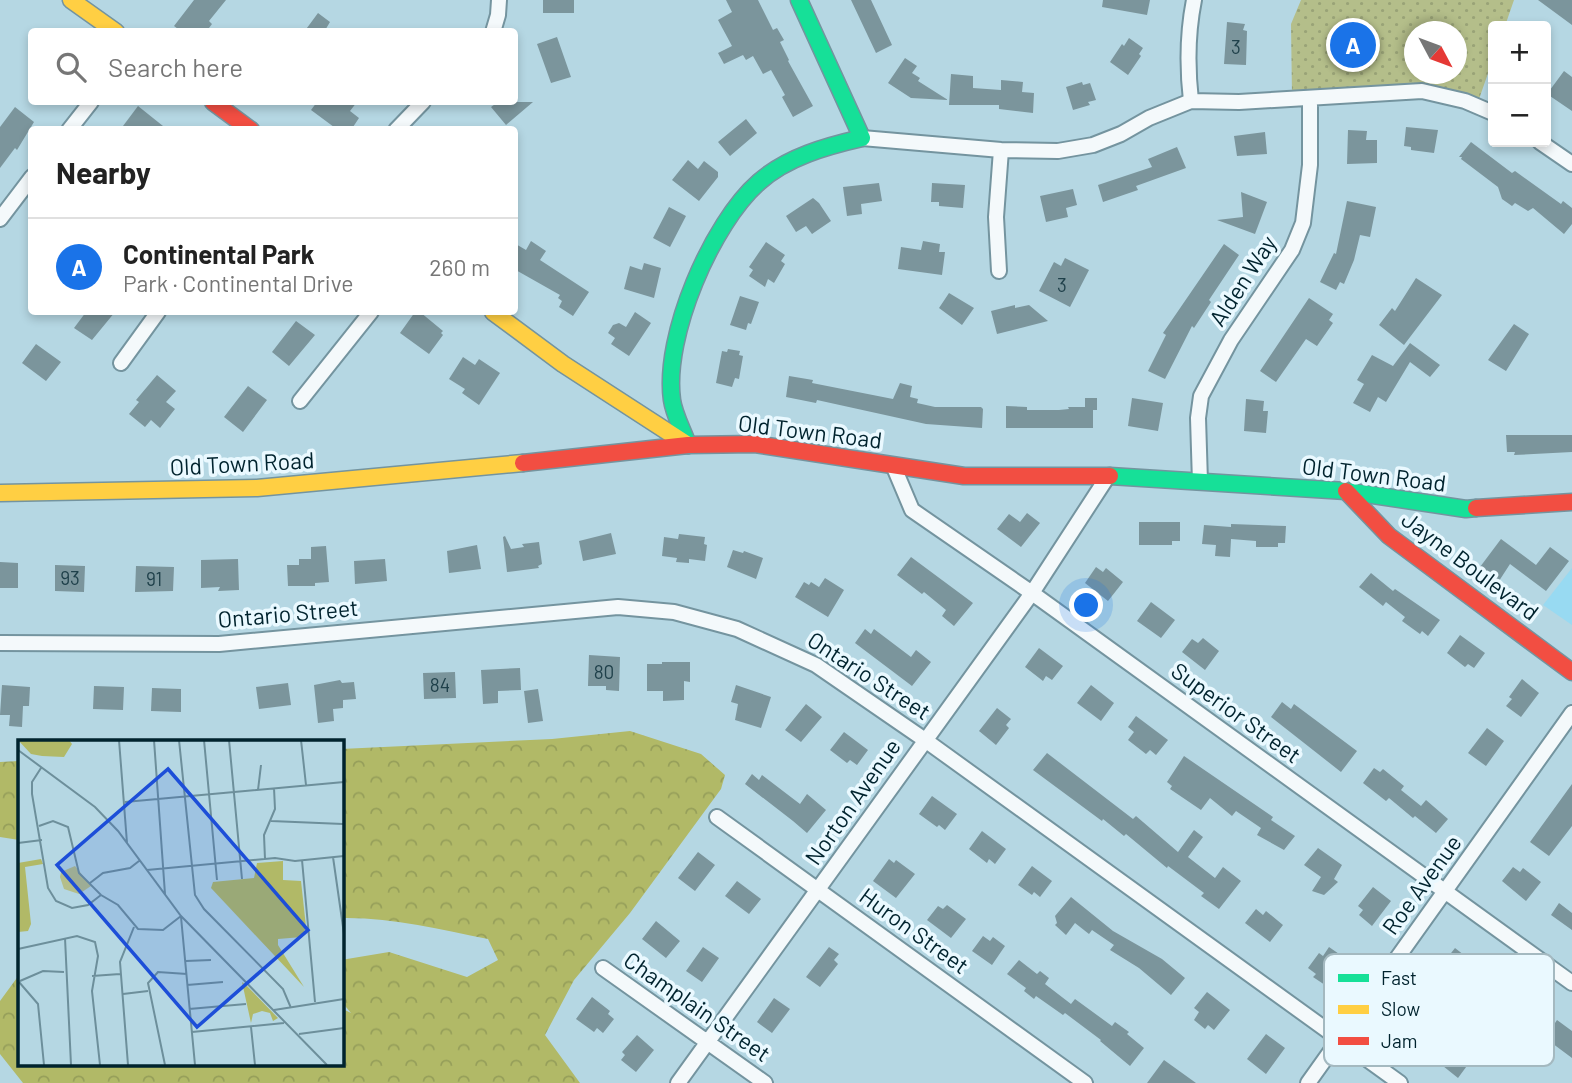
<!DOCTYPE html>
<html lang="en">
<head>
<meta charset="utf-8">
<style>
	:root { --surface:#fff; --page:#f2f2f2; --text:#222; --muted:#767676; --line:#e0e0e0; --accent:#1a73e8 }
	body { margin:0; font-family:Barlow,sans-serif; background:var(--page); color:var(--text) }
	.controls { position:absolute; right:21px; top:21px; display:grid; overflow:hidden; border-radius:7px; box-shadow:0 4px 10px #0003 }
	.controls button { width:63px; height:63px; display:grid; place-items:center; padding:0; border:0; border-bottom:2px solid var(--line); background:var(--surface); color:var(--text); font:35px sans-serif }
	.compass { position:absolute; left:1404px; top:21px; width:63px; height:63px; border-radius:50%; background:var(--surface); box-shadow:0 4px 10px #0003; rotate:131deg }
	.you { position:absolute; left:1087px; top:606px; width:24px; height:24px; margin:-18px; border:5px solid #fff; border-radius:50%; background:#1a73e8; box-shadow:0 0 0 10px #1a73e833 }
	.badge { display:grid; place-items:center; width:46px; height:46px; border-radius:50%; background:var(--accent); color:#fff; font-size:23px; font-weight:700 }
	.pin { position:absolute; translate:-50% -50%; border:4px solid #fff; box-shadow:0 2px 7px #0006 }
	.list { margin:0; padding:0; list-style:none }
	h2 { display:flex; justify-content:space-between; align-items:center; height:91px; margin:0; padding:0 28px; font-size:30px }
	h2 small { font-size:23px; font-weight:400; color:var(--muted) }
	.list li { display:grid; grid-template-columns:46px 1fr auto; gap:21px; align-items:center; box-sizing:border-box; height:98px; padding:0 28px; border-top:2px solid var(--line) }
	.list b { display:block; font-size:26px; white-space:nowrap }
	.list p { margin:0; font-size:23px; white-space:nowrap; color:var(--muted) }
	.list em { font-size:23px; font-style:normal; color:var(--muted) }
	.icon { flex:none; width:38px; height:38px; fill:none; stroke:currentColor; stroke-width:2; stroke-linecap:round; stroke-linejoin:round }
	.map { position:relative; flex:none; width:1572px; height:1083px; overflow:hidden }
	.search { position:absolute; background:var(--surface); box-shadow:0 4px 10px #0003; left:28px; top:28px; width:490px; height:77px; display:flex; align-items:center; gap:18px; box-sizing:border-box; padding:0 24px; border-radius:7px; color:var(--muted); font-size:26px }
	.panel { position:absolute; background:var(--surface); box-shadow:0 4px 10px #0003; left:28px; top:126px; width:490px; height:189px; border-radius:7px }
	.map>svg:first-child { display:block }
	.built { fill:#98daf2 }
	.forest { fill:url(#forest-crowns) }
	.park { fill:url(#park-dots); fill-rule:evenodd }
	.building { fill:#7b959c }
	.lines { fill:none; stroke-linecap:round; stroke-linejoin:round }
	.street-casing { stroke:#74949f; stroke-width:18 }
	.fast-casing { stroke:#74949f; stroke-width:19 }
	.slow-casing { stroke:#74949f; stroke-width:19 }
	.jam-casing { stroke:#74949f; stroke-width:19 }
	.street { stroke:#f4f9fb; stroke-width:14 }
	.fast { stroke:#16e098; stroke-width:16 }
	.slow { stroke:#ffcf43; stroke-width:16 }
	.jam { stroke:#f24e42; stroke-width:16 }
	.labels { text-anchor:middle; stroke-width:7; stroke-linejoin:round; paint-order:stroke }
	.number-label { font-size:19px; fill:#1f404a }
	.street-label { font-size:23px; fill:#00232e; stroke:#eaf9ff }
	.inset-road { fill:none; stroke:#6d8f9b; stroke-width:2 }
	.view { fill:#1d4ed8; fill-opacity:0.15; stroke:#1d4ed8; stroke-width:3.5 }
	.inset-edge { fill:none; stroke:#00232e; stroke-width:3.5 }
	.key { fill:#eaf9ff; stroke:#a4b9c0; stroke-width:2 }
	.key-label { font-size:19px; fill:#00232e }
</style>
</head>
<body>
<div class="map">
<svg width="1572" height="1083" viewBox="0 0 1572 1083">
	<defs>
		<pattern id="forest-crowns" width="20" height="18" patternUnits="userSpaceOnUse" patternTransform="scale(1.75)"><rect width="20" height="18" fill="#b1b967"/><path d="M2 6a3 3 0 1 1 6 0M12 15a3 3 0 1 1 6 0" fill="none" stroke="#969f5a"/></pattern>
		<pattern id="park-dots" width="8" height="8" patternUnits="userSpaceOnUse" patternTransform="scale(1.75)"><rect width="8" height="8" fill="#b4be8a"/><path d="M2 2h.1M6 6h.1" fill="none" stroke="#99a377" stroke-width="1.8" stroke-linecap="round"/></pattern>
	</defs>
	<rect width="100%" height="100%" fill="#b5d7e3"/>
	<path class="built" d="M1572 568V625L1543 605Z"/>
	<path class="forest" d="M630 731 701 754 725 775 721 789 630 913 574 980 545 1035 580 1083H23L0 1054V1001L19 975V1064H341V1008L351 1013 341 1001V960L389 952 467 977 498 960 488 939C439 929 391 917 341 918V749L552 739Z
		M19 761V840L0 837V762Z"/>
	<path class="park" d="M1301 0H1514L1505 26H1493V59L1478 102 1426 86 1292 96 1291 24ZM1414 32H1456V74H1414Z"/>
	<path class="building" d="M194 0H226L209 21 212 24 206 32H182L174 26Z
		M543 0H574V13H543Z
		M726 0H758L773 30 777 28 784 40 780 42 789 60 788 61 813 106 793 117 782 97 785 95 771 70 763 74 753 56 746 60 743 55 724 64 718 53 732 46 718 20 732 12Z
		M851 0H871L892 45 876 53Z
		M1103 0H1150L1147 15 1102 7Z
		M1538 0H1572V25Z
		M318 13 330 22 324 32H304Z
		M1227 22 1245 24 1243 30 1247 31 1246 65 1224 64Z
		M557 37 571 77 551 83 537 44Z
		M1129 38 1143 48 1139 54 1141 56 1128 75 1110 62 1122 44 1124 46Z
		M905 58 917 66 912 73 920 78 918 81 948 100 911 98 888 83Z
		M1564 71 1572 77V111L1547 94Z
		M951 74 973 76V88L1001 90V80L1023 82 1022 92 1034 93 1033 113 999 109V105H949Z
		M1082 82 1083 85 1090 83 1096 100 1088 102 1090 105 1073 110 1066 87Z
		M317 102H357L350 111 359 118 351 130H338L311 110Z
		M498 102H533L506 125 491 107Z
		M138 106 168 130H120Z
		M15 107 34 122 17 150 15 148 0 168V127Z
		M746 119 757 133 730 156 718 142Z
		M1406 127 1438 130 1434 153 1411 150V147L1404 146Z
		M1348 130 1367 131 1366 140H1377V163L1347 164Z
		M1265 132 1267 154 1237 156 1234 136Z
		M1471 142 1512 173 1515 171 1561 204 1563 201 1572 208V224L1564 234 1533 208 1528 211 1515 203 1512 206 1502 199 1498 187 1461 159 1462 157H1459Z
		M1177 147 1186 168 1136 186 1138 190 1103 202 1098 185 1152 167 1148 159Z
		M688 160 698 169 704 161 718 172V177L699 201 672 180Z
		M879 183 882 201 861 204 862 214 847 216 843 187Z
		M932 183 965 185 963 208 939 206V202H931Z
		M1073 189 1077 205 1066 208 1068 217 1046 222 1040 196Z
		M1241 192 1267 202 1255 234 1217 220 1243 217Z
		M813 198 819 203 831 221 812 234 806 226 796 232 786 216Z
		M1347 201 1376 207 1370 237 1360 235 1354 260 1344 284 1340 282 1336 290 1320 282 1334 253 1336 254Z
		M669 207 686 216 670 247 653 238Z
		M531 241 546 251 540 260 589 292 573 316 559 307 562 301 558 298 560 295 514 269V243L526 250Z
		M923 241 940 244 939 252H945L942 275 898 269 901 247 921 250Z
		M766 242 785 255 781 261 785 264 774 283 768 279 765 287 749 276 753 270 749 267Z
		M1224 244 1239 255 1209 300 1211 302 1194 328 1192 326 1165 379 1148 371 1166 335 1163 333Z
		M1065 258 1089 270 1070 307 1039 291 1054 262 1061 266Z
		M644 263 661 268 654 298 624 289 630 266 642 270Z
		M1416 278 1442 295 1404 345 1379 325 1392 308 1395 311Z
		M949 293 974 308 962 325 939 308Z
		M740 296 759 302 751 324 748 323 746 330 730 325Z
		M1309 298 1333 314 1329 320 1333 323 1317 346 1306 339 1276 382 1260 371Z
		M1015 305V308L1029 305 1048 321 997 334 991 311Z
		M86 312H115L92 340 74 328Z
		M415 312H420L443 331 441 333 443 335 429 354 400 333Z
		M635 312 651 323 629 356 611 344 615 338 608 333 613 325 619 323 626 327Z
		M296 321 315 335 289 366 272 352Z
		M1514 324 1529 334 1506 371 1488 360Z
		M1410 343 1440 365 1430 377 1410 362 1386 402 1378 397 1370 412 1353 403 1364 384 1357 380 1372 355 1393 366Z
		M36 344 61 362 46 381 22 363Z
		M728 349 740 351 739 355 743 356 739 379 735 378 732 387 716 383 722 351 727 352Z
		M463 357 475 365 479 359 500 373 479 405 462 393 465 389 449 379Z
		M157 375 176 391 166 402 175 409 160 428 151 420 145 427 129 414 139 402 136 400Z
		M789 376 813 380 812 383 893 399 900 383 912 386 910 397 918 399 917 403 935 407H981L983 409 982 428 926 424 817 400 816 403 786 397Z
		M248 386 267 400 243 432 224 417Z
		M1085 398H1097V410H1093V428H1006V406L1027 407V410H1059L1069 409 1068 407H1085Z
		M1132 398 1163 403 1158 431 1128 426Z
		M1246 399 1264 401 1263 411H1268L1266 433 1244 431Z
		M1506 435H1572V452L1514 455 1515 452H1507Z
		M1027 513 1040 523 1021 547 997 529 1009 514 1020 522Z
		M1139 522H1180V541H1172V545H1139Z
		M1231 524 1286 526 1285 543H1278V547H1256V541L1231 539 1230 557 1215 556 1216 545 1202 544 1204 525 1231 527Z
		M611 533 616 554 583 561 579 541Z
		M679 534 705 537 704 544 707 545 705 561 689 559V563L676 562 677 558 662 556 664 537 678 539Z
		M505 536 511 549 524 547 522 544 539 542 542 564 538 566 539 568 507 572 503 537Z
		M1501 539 1536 565 1550 547 1569 561 1546 591 1510 564 1499 581 1480 567Z
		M477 545 481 569 449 573 447 551Z
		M326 546 329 582 315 583V586H288L287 565H299V559H311V547Z
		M733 550 743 553 744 551 763 558 756 579 727 567Z
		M911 557 973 603 954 626 942 616 946 610 924 592 922 594 897 575Z
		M238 559 239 590 218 591 220 587 201 588V560Z
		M385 559 387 581 355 584 354 561Z
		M0 562 18 563V588H0Z
		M55 565 85 566 84 592 55 591Z
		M136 566 174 567 173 591 135 592Z
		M1096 567 1103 572 1106 568 1123 582 1108 601 1085 583Z
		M1371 573 1393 591 1395 589 1440 620 1428 636 1422 631 1420 634 1402 621 1405 617 1386 602 1383 606 1359 587Z
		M825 578 844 590 828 617 795 597 804 582 809 585 811 582 819 587Z
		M1151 602 1175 620 1161 638 1137 621Z
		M865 629 871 634 874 629 911 657 916 650 931 662 912 686 855 643Z
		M1460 635 1485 653 1474 668 1468 664 1465 667 1447 653Z
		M1203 638 1219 651 1205 670 1182 652 1192 639 1198 643Z
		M1039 648 1063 666 1052 680 1046 676 1043 681 1025 667Z
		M589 655 620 657 619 691 606 690V686H588Z
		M662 662H690V682L684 681V700L663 701V691H647V664H662Z
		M520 668 521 690 498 691V703L483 704 481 670Z
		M455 672 456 698 424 699 423 673Z
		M1522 679 1539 693 1521 717 1506 706 1512 699 1509 697Z
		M340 680 342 683 354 682 356 699 343 700V708L333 709 334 721 318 723 314 685Z
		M288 683 291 705 259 709 256 687Z
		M2 685 30 687 29 706H23L22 727 9 726 10 715H0Z
		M736 685 771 697 761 728 735 720 738 704 731 702Z
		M1091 685 1114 703 1101 721 1077 703Z
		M94 686 124 687 123 710 93 709Z
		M152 688 181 689V712L151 711Z
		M538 689 543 721 528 723 524 691Z
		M1282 702 1291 709 1294 704 1357 751 1341 772 1271 717Z
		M806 704 822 717 801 742 785 730Z
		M997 708 1011 719 1006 725 1009 728 996 745 979 731Z
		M1136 716 1168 740 1156 755 1150 750 1146 754 1128 740 1134 732 1128 727Z
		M1487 728 1504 741 1486 766 1468 753Z
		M844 732 868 750 857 765 850 760 847 763 830 750Z
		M1047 753 1133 819 1136 816 1178 852 1194 830 1203 837 1188 857 1215 878 1223 867 1241 881 1219 909 1201 896 1204 893 1168 866 1167 868 1126 834 1124 836 1103 819 1102 821 1033 770Z
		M1184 756 1273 817 1271 820 1295 836 1284 850 1257 835 1261 828 1236 811 1232 816 1210 798 1201 810 1170 789 1172 786 1167 782Z
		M1374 768 1380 772 1383 769 1404 786 1401 790 1421 806 1426 800 1448 819 1436 833 1415 816 1413 818 1389 798 1386 801 1363 783Z
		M752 774 759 780 762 775 800 804 807 794 826 810 807 833 793 821 745 784Z
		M1572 784V826L1549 856 1530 842Z
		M932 796 957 814 945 830 939 825 937 827 919 814Z
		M982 831 1006 849 995 864 989 859 987 863 969 849Z
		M1318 848 1342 865 1334 879 1338 882 1324 895 1312 891 1321 877 1304 865Z
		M698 852 715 865 695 891 678 878Z
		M889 859 894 863 896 860 915 874 896 898 873 881Z
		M1032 866 1052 881 1040 897 1034 892 1032 895 1018 885Z
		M1513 867 1520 872 1523 868 1541 882 1526 901 1502 881Z
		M737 881 761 899 749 914 725 896Z
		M1373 887 1391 901 1372 926 1359 915 1363 910 1358 906Z
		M1071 897 1113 931 1162 959 1185 978 1171 995 1139 968 1110 950 1114 945 1092 930 1089 934 1075 923 1066 935 1055 925 1057 923 1055 916Z
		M1559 903 1572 913V930L1551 915Z
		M947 905 966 919 951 938 927 920 938 906 943 909Z
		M1256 909 1263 915 1266 911 1283 925 1270 942 1245 923Z
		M656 921 680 941 666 958 642 939Z
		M983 936 990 941 993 937 1005 946 992 965 972 951Z
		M703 947 719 958 702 982 686 971Z
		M829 947 839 954 834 960 838 964 820 987 806 977Z
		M1329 947 1355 965 1346 978 1339 973 1328 987 1313 977 1316 974 1308 968 1319 953 1323 956Z
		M1455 948 1487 973 1514 989 1499 1011 1479 998 1465 1015 1455 1008 1466 993 1437 971Z
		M1019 960 1037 974 1040 971 1049 978 1045 984 1071 1004 1075 999 1112 1026 1115 1022 1129 1032 1127 1034 1144 1048 1130 1066 1100 1041 1101 1040 1065 1013 1063 1015 1036 996 1034 999 1024 991 1026 988 1007 974Z
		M1207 992 1230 1010 1214 1030 1208 1025 1205 1029 1194 1020 1199 1012 1194 1008Z
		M592 997 610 1011 608 1014 614 1019 603 1033 597 1028 594 1032 576 1019Z
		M774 998 790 1009 772 1033 757 1022Z
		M1532 1005 1555 1023 1557 1020 1572 1031V1058L1521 1020Z
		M1266 1034 1285 1048 1266 1074 1247 1059Z
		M637 1035 654 1050 636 1072 621 1060 625 1055 622 1052Z
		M1444 1045 1450 1050 1454 1045 1472 1059 1458 1078 1433 1058Z
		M1164 1060 1196 1083H1147Z"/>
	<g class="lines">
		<defs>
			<path id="street" d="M493 32 498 15 499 0
				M1191 101C1187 66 1187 35 1194 0
				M69 130 91 102
				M396 130 423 102
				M862 138 1001 150 1058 151 1093 145 1121 134 1149 118 1191 101 1239 102 1422 91 1465 101 1493 113
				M1540 142 1572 164
				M0 219 32 177
				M999 271 996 217 1001 150
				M121 363 158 312
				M300 401 371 312
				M893 465 912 510 1032 593 1572 983
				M1200 482 1198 418 1201 396 1231 340 1292 250 1303 223 1310 165V98
				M0 643 219 644 618 607 674 612 737 629 816 665 925 740 1400 1083
				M717 817 1085 1083
				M603 968 765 1083
				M678 1083 1032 593 1108 476
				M1308 1083 1572 713"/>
			<path id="fast" d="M688 445C683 430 674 415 672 400 663 336 712 223 759 182 787 157 827 146 862 138L799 0
				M1110 476 1346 491 1466 509 1476 508"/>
			<path id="slow" d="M71 0 116 32
				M493 312 563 364 688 445
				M0 493 257 488 523 463"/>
			<path id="jam" d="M213 102 251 130
				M523 463 688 445 755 444 964 476H1110
				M1346 491 1389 536 1572 672
				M1476 508 1572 502"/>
		</defs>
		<use href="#street" class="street-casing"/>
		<use href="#fast" class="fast-casing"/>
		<use href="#slow" class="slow-casing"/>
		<use href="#jam" class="jam-casing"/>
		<use href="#street" class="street"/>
		<use href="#fast" class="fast"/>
		<use href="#slow" class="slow"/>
		<use href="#jam" class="jam"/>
	</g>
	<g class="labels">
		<g class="number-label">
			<text x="1236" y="54">3</text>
			<text x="1062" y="292">3</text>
			<text x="70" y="585">93</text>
			<text x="154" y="586">91</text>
			<text x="604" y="679">80</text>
			<text x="440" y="692">84</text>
		</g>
		<g class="street-label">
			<text transform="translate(1243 281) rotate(-57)" y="8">Alden Way</text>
			<text transform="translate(810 432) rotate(7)" y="8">Old Town Road</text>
			<text transform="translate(242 464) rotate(-3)" y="8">Old Town Road</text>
			<text transform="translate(1374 475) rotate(7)" y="8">Old Town Road</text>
			<text transform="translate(1470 566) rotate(37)" y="8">Jayne Boulevard</text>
			<text transform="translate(288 614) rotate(-5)" y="8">Ontario Street</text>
			<text transform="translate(869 676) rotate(33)" y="8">Ontario Street</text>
			<text transform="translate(1236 713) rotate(36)" y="8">Superior Street</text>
			<text transform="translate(853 802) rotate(-55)" y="8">Norton Avenue</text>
			<text transform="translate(1422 885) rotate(-54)" y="8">Roe Avenue</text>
			<text transform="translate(914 931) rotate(36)" y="8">Huron Street</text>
			<text transform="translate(697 1007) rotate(35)" y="8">Champlain Street</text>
		</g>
	</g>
	<g transform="translate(18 740)">
		<rect width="326" height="326" fill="#b5d7e3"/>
		<path d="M0 0H51L54 4 46 17 24 16 13 14ZM23 119 25 124 7 127 13 184 10 191 0 192V123ZM265 121V140L283 141 288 187 284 197 260 199V205L286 247 193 148 195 142 236 138 239 123ZM224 242 229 246 260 278 255 281 252 273 244 271 235 274 233 283Z" fill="#b1b967"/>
		<path d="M57 126 73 146 61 154 46 149 42 137 43 132Z" fill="#b4be8a"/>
		<path class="inset-road" d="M101 0 109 103M136 0 147 154M161 0 177 155 186 169 265 249 273 268M186 0 199 140M211 0 224 139M283 0 288 45M0 10 77 67 100 91 163 176 309 325M23 28 14 42V54L30 148 38 161 54 168 70 165 83 155M240 50 243 25M107 62 326 42M253 81 325 84M21 86 35 81 50 87 61 133 83 155 100 165 120 189 145 190 163 176M0 103 24 100M315 117 326 194M247 119 246 95 257 69 256 48M284 120 297 262M129 130 257 118 277 121 326 116M72 143 85 133 112 128 121 121M163 177 177 325M47 198 53 325M0 209 59 196 77 202 80 216 74 251 82 325M168 221 193 220M74 236 102 234M2 241 25 231 46 232M1 242 20 264 26 325M169 245 205 242M105 254 130 251M171 269 228 264M256 270 326 259M233 287 237 325M174 292 266 283M281 294 326 288M110 325 102 222 116 187M147 325 130 243 140 232 169 234"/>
		<path class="view" d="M150 29 290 190 179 287 39 125Z"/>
		<rect width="326" height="326" class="inset-edge"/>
	</g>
	<rect x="1324" y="954" width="230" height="112" rx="10" class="key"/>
	<rect x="1338" y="974" width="31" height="8" fill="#16e098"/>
	<rect x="1338" y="1005" width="31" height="9" fill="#ffcf43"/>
	<rect x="1338" y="1037" width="31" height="8" fill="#f24e42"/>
	<g class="key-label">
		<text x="1381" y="985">Fast</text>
		<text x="1381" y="1016">Slow</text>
		<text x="1381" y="1048">Jam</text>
	</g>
</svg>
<div class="controls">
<button>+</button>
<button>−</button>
</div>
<svg class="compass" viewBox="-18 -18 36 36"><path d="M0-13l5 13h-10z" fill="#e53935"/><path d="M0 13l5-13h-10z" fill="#767676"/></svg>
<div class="you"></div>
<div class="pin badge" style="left:1353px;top:45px">A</div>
<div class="search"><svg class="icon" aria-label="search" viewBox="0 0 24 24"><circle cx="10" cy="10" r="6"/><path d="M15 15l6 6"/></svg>Search here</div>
<section class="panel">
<h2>Nearby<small></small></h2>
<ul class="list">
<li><span class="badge">A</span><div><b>Continental Park</b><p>Park · Continental Drive</p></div><em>260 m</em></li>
</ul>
</section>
</div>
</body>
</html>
